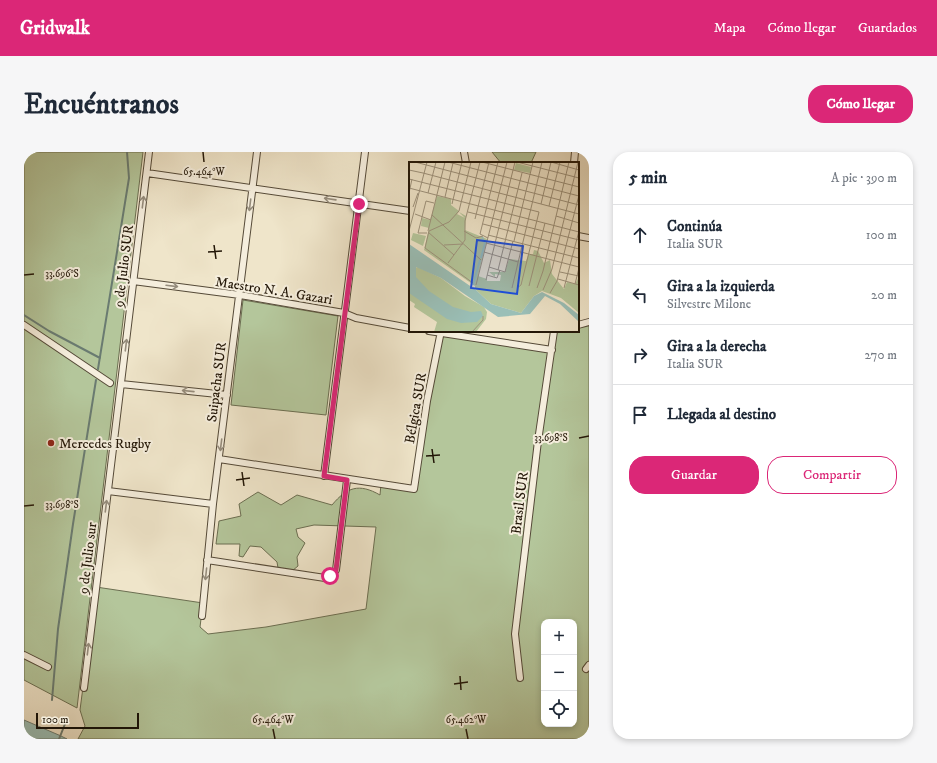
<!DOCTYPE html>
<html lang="es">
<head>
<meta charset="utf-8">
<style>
	:root { --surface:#fff; --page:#f6f6f7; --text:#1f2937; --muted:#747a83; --line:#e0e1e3; --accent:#db2777 }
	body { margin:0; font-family:"IM FELL DW Pica",serif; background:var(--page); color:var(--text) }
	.controls { position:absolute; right:12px; bottom:12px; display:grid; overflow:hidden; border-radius:8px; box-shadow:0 2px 6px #0003 }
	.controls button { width:36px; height:36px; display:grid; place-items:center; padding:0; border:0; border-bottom:1px solid var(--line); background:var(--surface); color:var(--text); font:20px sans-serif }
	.scale { position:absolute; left:12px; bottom:10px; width:103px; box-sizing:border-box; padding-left:4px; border:2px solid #221607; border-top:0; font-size:11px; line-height:14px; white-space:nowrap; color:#221607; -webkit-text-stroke:3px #f5eedd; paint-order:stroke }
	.stop { position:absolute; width:12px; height:12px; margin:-9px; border:3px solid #db2777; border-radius:50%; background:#fff }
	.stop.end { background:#db2777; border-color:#fff; box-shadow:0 1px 4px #0008 }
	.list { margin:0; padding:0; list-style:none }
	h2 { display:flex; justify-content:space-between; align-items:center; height:52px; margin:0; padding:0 16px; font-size:17px }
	h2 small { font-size:13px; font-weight:400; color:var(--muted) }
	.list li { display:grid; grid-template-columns:26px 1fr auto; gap:12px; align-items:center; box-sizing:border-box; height:60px; padding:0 16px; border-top:1px solid var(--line) }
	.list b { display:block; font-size:15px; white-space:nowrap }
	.list p { margin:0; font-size:13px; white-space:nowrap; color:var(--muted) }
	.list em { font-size:13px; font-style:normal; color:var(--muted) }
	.actions { display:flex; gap:8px; padding:12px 16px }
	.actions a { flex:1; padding:9px 0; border:1px solid var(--accent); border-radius:16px; text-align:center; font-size:14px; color:var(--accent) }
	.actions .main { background:var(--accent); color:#fff }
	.icon { flex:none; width:22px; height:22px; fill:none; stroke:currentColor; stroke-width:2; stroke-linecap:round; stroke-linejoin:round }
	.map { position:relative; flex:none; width:565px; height:587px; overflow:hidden; border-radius:16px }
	header { display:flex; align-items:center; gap:24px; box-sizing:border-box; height:56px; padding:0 20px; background:var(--accent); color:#fff }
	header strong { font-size:19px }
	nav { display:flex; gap:22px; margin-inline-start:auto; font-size:14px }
	.intro { display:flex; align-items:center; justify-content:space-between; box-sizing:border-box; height:96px; padding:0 24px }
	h1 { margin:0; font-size:28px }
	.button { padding:10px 18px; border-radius:16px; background:var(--accent); color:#fff; font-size:14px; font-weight:700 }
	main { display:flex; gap:24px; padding:0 24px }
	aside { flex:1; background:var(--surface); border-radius:16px; box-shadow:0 2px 6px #0003 }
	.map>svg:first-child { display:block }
	.green { fill:#b4c69b; stroke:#6b6e51; fill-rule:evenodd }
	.water { fill:#9abfb7; stroke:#6a7b71 }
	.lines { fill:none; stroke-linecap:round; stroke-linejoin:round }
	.stream { stroke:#6a7b71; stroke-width:2 }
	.street-casing { stroke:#554a38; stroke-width:8 }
	.street { stroke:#f5eedd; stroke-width:6 }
	.oneway { stroke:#968d7d }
	.route { stroke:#db2777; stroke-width:5 }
	.ticks { fill:none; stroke:#221607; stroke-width:1.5 }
	.poi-dot { fill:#8f2418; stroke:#f5eedd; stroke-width:1.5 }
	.labels { text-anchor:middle; stroke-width:4; stroke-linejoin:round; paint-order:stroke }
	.street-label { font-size:14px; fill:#221607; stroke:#f5eedd }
	.poi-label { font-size:14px; fill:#221607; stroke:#f5eedd; text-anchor:start }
	.inset-river { fill:none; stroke:#9abfb7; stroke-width:2 }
	.inset-road { fill:none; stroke:#9d927c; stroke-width:1 }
	.view { fill:#1d4ed8; fill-opacity:0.15; stroke:#1d4ed8; stroke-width:2 }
	.inset-edge { fill:none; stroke:#221607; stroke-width:2 }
	.ticks-label { font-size:10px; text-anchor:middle; fill:#221607; stroke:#f5eedd; stroke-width:4; stroke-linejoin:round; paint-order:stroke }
</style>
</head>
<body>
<header>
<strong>Gridwalk</strong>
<nav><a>Mapa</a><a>Cómo llegar</a><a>Guardados</a></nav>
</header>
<div class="intro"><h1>Encuéntranos</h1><a class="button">Cómo llegar</a></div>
<main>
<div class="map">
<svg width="565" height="587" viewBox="0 0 565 587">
	<rect width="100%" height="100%" fill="#efe5ca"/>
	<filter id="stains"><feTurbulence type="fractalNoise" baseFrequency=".005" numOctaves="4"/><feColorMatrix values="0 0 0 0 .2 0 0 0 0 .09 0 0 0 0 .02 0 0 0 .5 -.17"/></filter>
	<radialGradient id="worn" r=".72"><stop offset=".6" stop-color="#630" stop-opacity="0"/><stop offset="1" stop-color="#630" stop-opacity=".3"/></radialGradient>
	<path class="green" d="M0 0H119L53 556 0 528Z
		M468 0H512L507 11H477Z
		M219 148 314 164 302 263 207 253Z
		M565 170V587H54L61 574 56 558 72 435 179 451 176 475 184 482 242 475 342 457 352 375 290 373 272 377 274 385 281 391 273 405 274 414 268 419 254 416 253 410 237 395 226 394 219 405 215 404 216 392H192L195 369 217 364 215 352 234 340 257 353 273 343 308 353C323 335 335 331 356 343L357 332 390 337 417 181 528 198 530 179H554V173ZM520 470H550V572H520Z"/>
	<path class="water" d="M0 568 37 584 43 587H0Z"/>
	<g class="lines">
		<path class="stream" d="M0 163 25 179 76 206
			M74 217 105 26 103 0
			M28 548 34 477 49 372 72 228
			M35 587 41 572"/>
		<defs>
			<path id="street" d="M440 0 442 11
				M550 11 551 0
				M123 21 386 59
				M554 84 565 86
				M109 129 216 143 320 161 332 166 386 176
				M0 173 86 231
				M554 173 565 170
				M405 179 528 198
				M97 232 203 243
				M195 307 390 337 403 249 417 179
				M300 324 341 0
				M84 339 189 352
				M183 408 301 426 306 424 312 418 323 328
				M178 464 189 352 233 0
				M0 503 24 515
				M562 517 565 513
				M496 526 491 482 514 289 530 179
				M60 536 125 0"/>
		</defs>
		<use href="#street" class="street-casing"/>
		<use href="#street" class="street"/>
	</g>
	<defs><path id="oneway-shaft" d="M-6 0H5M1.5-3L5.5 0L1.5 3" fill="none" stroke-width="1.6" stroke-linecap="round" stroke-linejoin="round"/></defs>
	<g class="oneway">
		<use href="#oneway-shaft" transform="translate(306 47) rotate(-172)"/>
		<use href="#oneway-shaft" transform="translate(119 50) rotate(-83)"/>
		<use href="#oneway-shaft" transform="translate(226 53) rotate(97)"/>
		<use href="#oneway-shaft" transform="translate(148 134) rotate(7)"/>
		<use href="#oneway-shaft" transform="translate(102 193) rotate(-83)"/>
		<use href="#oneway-shaft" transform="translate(164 239) rotate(-174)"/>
		<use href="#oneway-shaft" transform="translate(197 293) rotate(97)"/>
		<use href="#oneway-shaft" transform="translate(82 354) rotate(-83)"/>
		<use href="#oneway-shaft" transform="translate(182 422) rotate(96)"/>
		<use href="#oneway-shaft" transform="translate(64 497) rotate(-83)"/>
	</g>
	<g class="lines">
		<path class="route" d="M306 424 312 418 323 328 300 324 335 52"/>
	</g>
	<path class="ticks" d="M179 0 180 10M190 93 192 107M184 100 198 99M0 123 10 122M555 286 565 284M408 297 410 311M402 304 416 303M218 320 220 334M212 328 226 326M0 354 10 353M436 524 437 538M430 532 444 530M249 577 251 587M442 577 444 587"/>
	<circle class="poi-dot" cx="27" cy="291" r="4"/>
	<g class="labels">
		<g class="street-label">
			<text transform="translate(99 114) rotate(-83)" y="5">9 de Julio SUR</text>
			<text transform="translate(250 138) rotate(9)" y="5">Maestro N. A. Gazari</text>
			<text transform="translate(192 230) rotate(-83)" y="5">Suipacha SUR</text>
			<text transform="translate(391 256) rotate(-80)" y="5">Bélgica SUR</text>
			<text transform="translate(495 351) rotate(-83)" y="5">Brasil SUR</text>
			<text transform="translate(63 406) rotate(-83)" y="5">9 de Julio sur</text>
		</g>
		<g class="poi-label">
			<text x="35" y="296">Mercedes Rugby</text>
		</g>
	</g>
	<g transform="translate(385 10)">
		<rect width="170" height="170" fill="#efe5ca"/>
		<path d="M107 1 122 5 121 11 105 8ZM28 34 42 37V43L50 49 48 52 56 56 50 50 57 54 56 68 78 77 69 114 78 117V119H91L92 113 86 112V115L80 110H96L100 97 117 99 119 93 124 92 125 88 129 89 135 101 141 98 143 112 155 127 158 120 166 122 170 115V151L152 136 133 129 125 134 112 151 82 142 66 127V124L15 88 20 66 12 64 13 56 21 58ZM4 71 17 74 14 84 2 78ZM9 105 32 116 56 134 75 145 78 150 77 157 67 170H25L28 160 5 145 6 142 0 138V107Z" fill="#b4c69b"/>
		<path d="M0 82 67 128 82 142 112 151 125 134 133 130 155 141 170 153V160L151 142 136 134 121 152 89 155 32 116 7 105V115L20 129 44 145 62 150 72 149 74 154 68 160 52 161 38 157 0 131Z" fill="#9abfb7"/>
		<path class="inset-river" d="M72 96 76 81 73 75M64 123 71 98"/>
		<path class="inset-road" d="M6 0 170 43M39 0 170 34M62 0 50 49 40 60 20 69 16 86 64 121M73 0 170 25M108 0 170 16M142 0 170 8M0 8 14 11M14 11 170 52M0 17 130 50 112 123 108 126M0 26 170 70M0 31 3 17M19 31 27 0M36 35 44 1M43 42 53 0M132 42 142 0M140 44 151 0M4 45 9 31M149 46 160 0M59 50 170 78M6 52 22 58M23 53 72 98M147 54 170 61M66 57 80 0M74 62 170 87M0 69 18 0M19 69 36 0M55 69 67 76 74 74M19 70 45 93M18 71H9L17 39 25 41M79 73 170 96M79 76 71 72 89 0M105 79 124 0M77 81 170 105M35 83 54 82M75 90 109 100M39 101 56 78V59L71 0M80 105 96 110 104 79M89 108 113 11M151 110 170 114M78 113 88 116 91 108M149 117 170 123M77 118 106 0M166 122 170 106M67 123 98 0M120 124 136 61M103 126 133 0M128 126 134 109 149 46M155 126 170 69M134 128 143 107 169 0M141 131 148 119 170 33M63 170 74 158V154"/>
		<path class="view" d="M68 78 114 84 108 132 62 126Z"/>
		<rect width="170" height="170" class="inset-edge"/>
	</g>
	<g class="ticks-label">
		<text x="180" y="23">65.464°W</text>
		<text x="38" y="125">33.696°S</text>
		<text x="527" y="289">33.698°S</text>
		<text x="38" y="356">33.698°S</text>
		<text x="249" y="571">65.464°W</text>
		<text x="442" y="571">65.462°W</text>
	</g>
	<rect width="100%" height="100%" filter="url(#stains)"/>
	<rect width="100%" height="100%" fill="url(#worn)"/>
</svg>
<div class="controls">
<button>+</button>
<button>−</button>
<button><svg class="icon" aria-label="locate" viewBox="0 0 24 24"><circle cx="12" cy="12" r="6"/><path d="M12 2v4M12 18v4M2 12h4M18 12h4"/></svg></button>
</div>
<div class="scale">100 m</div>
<div class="stop" style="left:306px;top:424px"></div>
<div class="stop end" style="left:335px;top:52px"></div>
</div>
<aside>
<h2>5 min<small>A pie · 390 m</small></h2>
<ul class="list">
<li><svg class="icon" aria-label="ahead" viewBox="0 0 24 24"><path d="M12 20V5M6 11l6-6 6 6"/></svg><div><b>Continúa</b><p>Italia SUR</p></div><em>100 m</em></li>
<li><svg class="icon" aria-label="left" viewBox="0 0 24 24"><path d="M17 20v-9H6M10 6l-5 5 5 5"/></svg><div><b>Gira a la izquierda</b><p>Silvestre Milone</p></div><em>20 m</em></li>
<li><svg class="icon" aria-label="right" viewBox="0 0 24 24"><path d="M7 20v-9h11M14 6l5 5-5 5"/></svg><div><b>Gira a la derecha</b><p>Italia SUR</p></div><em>270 m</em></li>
<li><svg class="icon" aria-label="arrive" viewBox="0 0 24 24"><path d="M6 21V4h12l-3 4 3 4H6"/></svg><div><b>Llegada al destino</b></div></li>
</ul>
<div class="actions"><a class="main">Guardar</a><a>Compartir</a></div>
</aside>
</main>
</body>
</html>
